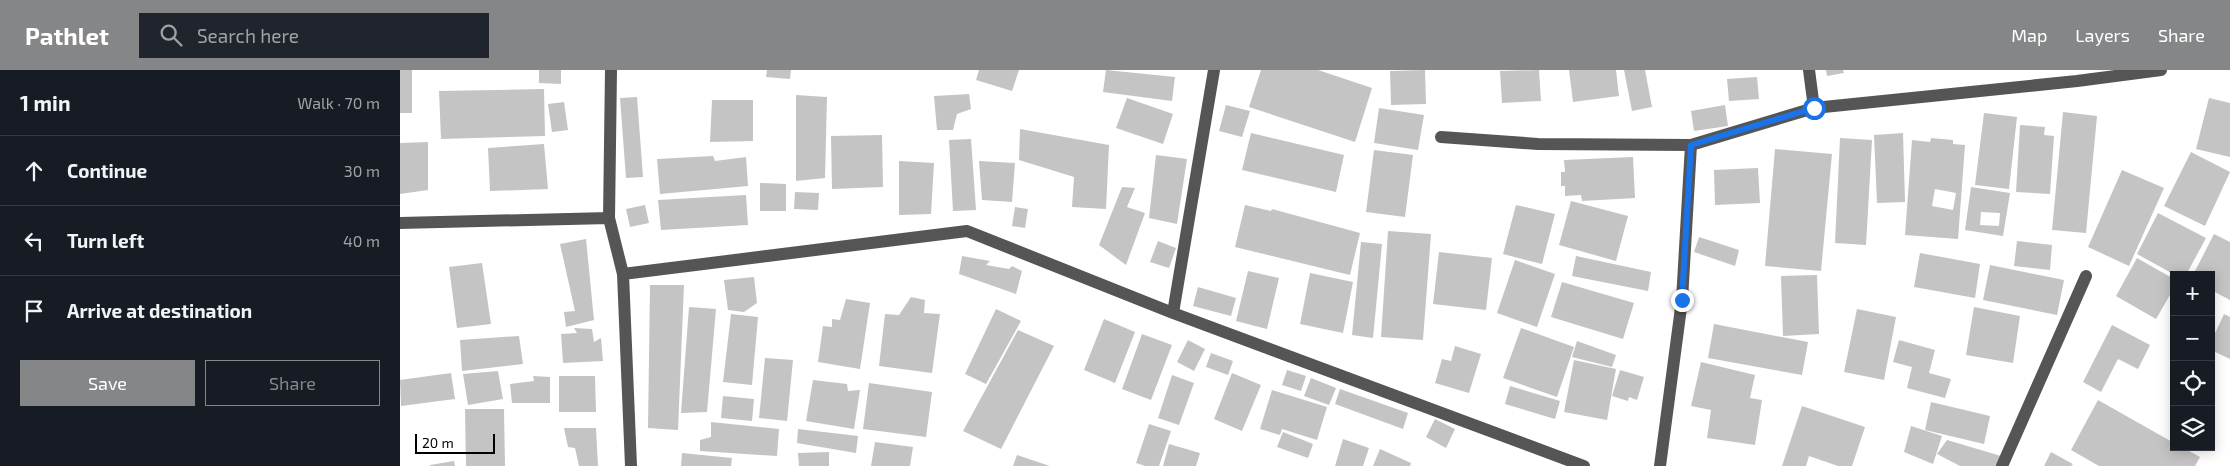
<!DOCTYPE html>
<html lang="en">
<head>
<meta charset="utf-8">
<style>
	:root { --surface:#171b24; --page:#20242c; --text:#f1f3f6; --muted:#9ea1a6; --line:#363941; --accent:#858687 }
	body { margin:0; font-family:"Exo 2",sans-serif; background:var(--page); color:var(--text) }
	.controls { position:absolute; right:15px; bottom:15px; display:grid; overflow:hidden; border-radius:0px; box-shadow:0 2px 12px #0003 }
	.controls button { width:45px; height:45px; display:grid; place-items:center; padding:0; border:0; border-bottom:1px solid var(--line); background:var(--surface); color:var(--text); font:25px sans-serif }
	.scale { position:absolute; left:15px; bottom:12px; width:80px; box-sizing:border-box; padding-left:5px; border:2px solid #000; border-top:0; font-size:14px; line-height:18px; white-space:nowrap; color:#000; -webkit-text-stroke:4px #fff; paint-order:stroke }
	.stop { position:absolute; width:15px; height:15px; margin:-11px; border:4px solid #1a73e8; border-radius:50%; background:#fff }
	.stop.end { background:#1a73e8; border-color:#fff; box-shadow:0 1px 5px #0008 }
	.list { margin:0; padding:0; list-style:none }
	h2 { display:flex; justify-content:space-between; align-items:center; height:65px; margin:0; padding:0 20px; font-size:21px }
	h2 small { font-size:16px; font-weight:400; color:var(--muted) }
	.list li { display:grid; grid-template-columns:32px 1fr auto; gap:15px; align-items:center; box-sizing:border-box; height:70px; padding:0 20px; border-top:1px solid var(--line) }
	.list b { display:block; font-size:19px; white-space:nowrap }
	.list em { font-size:16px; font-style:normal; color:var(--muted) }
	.actions { display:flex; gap:10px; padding:15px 20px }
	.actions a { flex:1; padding:11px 0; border:1px solid var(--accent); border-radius:0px; text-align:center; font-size:18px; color:var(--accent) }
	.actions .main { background:var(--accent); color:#fff }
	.icon { flex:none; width:28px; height:28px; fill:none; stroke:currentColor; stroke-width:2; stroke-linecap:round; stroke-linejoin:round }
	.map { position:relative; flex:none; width:1830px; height:396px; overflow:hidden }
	header { display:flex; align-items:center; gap:30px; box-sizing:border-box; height:70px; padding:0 25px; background:var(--accent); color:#fff }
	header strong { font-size:24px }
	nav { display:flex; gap:28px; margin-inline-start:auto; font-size:18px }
	.search { width:350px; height:45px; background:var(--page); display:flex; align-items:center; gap:12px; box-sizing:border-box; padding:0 18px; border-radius:0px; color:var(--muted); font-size:19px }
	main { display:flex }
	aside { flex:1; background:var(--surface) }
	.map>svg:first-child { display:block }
	.building { fill:#c4c4c4; fill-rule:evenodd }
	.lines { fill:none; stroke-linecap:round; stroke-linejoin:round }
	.minor { stroke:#555; stroke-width:12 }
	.route { stroke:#1a73e8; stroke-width:6 }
</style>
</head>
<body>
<header>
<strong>Pathlet</strong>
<div class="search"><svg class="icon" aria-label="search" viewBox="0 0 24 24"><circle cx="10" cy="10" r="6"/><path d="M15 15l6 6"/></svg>Search here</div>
<nav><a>Map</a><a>Layers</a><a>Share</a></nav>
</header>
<main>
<aside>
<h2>1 min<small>Walk · 70 m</small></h2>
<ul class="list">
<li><svg class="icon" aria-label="ahead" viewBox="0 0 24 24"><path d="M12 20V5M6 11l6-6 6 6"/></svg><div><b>Continue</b></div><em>30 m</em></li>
<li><svg class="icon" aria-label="left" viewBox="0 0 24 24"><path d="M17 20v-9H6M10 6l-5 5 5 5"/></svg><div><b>Turn left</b></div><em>40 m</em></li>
<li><svg class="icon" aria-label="arrive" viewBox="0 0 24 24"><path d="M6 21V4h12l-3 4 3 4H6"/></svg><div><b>Arrive at destination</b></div></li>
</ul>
<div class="actions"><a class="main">Save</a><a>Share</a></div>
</aside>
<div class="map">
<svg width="1830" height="396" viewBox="0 0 1830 396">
	<rect width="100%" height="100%" fill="#fff"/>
	<path class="building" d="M0 0H12V43H0Z
		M139 0H161V14L139 13Z
		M367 0H391L390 9 366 7Z
		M579 0H619L612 21 576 10Z
		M706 0 775 7 772 31 703 22Z
		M861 0H918L972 18 955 72 849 37Z
		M1025 0 1026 34 991 35 990 1Z
		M1139 0 1141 31 1102 33 1100 1Z
		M1169 0H1216L1219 26 1173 32Z
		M1224 0H1245L1252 37 1232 41Z
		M1426 0H1443L1444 3 1427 6Z
		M1357 7 1359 29 1329 31 1327 9Z
		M144 19 145 66 41 69 39 21Z
		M569 24 571 39 557 44 553 60H537L534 26Z
		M396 25 427 27 425 108 396 111Z
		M237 27 243 107 226 108 220 28Z
		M727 28 773 44 763 74 716 58Z
		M1809 28 1830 33V87L1796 79Z
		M312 30H353V71L310 72Z
		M164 32 168 60 152 62 148 34Z
		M826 35 850 41 842 67 819 61Z
		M1325 35 1328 56 1294 61 1291 41Z
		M979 38 1024 45 1018 80 974 73Z
		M1663 42 1697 46 1686 163 1652 160Z
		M1584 43 1617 47 1609 119 1575 115Z
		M1620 55 1645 57 1644 65 1654 66 1650 124 1616 122Z
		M620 59 709 75 706 139 672 137 674 107 619 90Z
		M851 63 944 85 936 122 842 100Z
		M1503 63 1505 132 1477 133 1474 65Z
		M482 65 483 117 432 119 431 66Z
		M1440 68 1472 70 1466 175 1435 173Z
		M1531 68 1553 70V74L1565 75 1558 169 1505 165 1512 70 1530 72ZM1535 119 1556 123 1553 140 1532 136Z
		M571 69 576 140 553 141 549 70Z
		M28 72V120L0 124V73Z
		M144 74 148 119 90 121 88 78Z
		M1375 79 1432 84 1421 201 1365 196Z
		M974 80 1013 85 1005 147 966 142Z
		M1791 82 1830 102 1805 156 1764 136Z
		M756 85 787 89 777 154 749 148Z
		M313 86 315 91 346 87 348 116 260 124 257 89Z
		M1233 87 1235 128 1182 131 1181 125 1165 126V116H1161V102H1165L1164 90Z
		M499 91 534 93 531 144 499 145Z
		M579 91 615 93 612 132 582 130Z
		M1358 98 1360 133 1315 135 1314 100Z
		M1722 100 1764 118 1729 196 1688 177Z
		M360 113 386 114V141H360Z
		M722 117 735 118 727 137 745 143 726 195 699 175Z
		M1571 117 1610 123 1603 166 1565 160ZM1581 142 1600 143 1599 156 1580 155Z
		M395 122 419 123 418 140 394 139Z
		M346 125 348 155 261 160 258 130Z
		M1171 131 1228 146 1216 191 1159 175Z
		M245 135 249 153 230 157 226 139Z
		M845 135 871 141 872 139 960 163 950 205 835 177Z
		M1116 135 1155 144 1142 194 1103 184Z
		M615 137 628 139 625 158 612 156Z
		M1758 143 1806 168 1786 205H1775L1737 184Z
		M988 161 1031 164 1023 270 981 267Z
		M1814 164 1830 172V230L1811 220V205H1793Z
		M1299 167 1339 180 1335 196 1294 182Z
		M186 169 194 250 166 257 164 242 175 241 160 174Z
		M758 171 776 178 769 198 750 192Z
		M1617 171 1652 175 1650 200 1614 196Z
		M961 172 982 174 973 268 952 265Z
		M1039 182 1092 188 1086 240 1033 234Z
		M1520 183 1580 194 1575 228 1514 217Z
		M562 186 590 191 586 195 609 199 612 196 622 201 616 224 559 204Z
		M1176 186 1251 202 1248 221 1172 206Z
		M1737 188 1774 209V218L1756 249 1716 226Z
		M1115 190 1155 204 1137 257 1097 243Z
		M82 193 91 254 57 258 49 197Z
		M1590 195 1664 210 1657 245 1583 230Z
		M848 201 879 208 867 259 836 251Z
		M910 203 953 212 943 263 900 254Z
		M1417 205 1419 264 1383 266 1381 206Z
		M354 207 357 233 344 242 328 240 324 210Z
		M1162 212 1234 233 1223 269 1151 247Z
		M250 215H284L278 360 248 358Z
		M798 217 836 228 831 246 793 236Z
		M511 227 525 230 524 243 540 244 532 303 479 296 485 244 499 245Z
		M446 229 470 233 460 299 418 292 423 256 432 257V249L440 250Z
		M289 237 316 239 307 342 281 343Z
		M1574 237 1620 246 1613 293 1566 285Z
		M596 239 621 251 586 314 565 304Z
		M1457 239 1496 247 1484 310 1444 302Z
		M331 244 358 247 352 315 323 312Z
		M1824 244 1830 247V289L1811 280V272Z
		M704 249 735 262 715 313 684 300Z
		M1314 254 1408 272 1402 305 1308 288Z
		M1712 255 1750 275 1738 299 1718 289 1701 322 1683 312Z
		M174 258 192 259 194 272 201 268 203 291 163 293 161 264 177 263Z
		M1121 258 1174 277 1157 327 1103 308Z
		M618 260 654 276 601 379 563 361Z
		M742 264 772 275 751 330 722 319Z
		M119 266 123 294 62 301 60 270Z
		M788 270 805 279 794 301 777 292Z
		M1499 270 1535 280 1529 303 1551 309 1545 328 1507 318 1512 297 1493 292Z
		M1177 271 1216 285 1212 297 1172 287Z
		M1055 276 1081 284 1069 323 1035 313 1042 289 1051 291Z
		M811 283 833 291 828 305 806 297Z
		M365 288 393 290 387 351 359 348Z
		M1174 290 1216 299 1207 350 1164 342Z
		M1301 292 1355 305 1350 328 1362 330 1355 375 1307 368 1311 340 1291 336Z
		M887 300 906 306 901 321 882 315Z
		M1220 300 1244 307 1237 330 1229 327 1228 331 1212 326Z
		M98 301 103 329 68 335 63 304Z
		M51 303 55 329 1 336 0 310Z
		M832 303 861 315 842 361 814 349Z
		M772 305 794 313 779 355 758 348Z
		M133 306 150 307V333H112L110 314 134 311Z
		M159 306H195L196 342H159Z
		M911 308 936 318 929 335 904 326Z
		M413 310 447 314 448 321 460 320 454 359 406 351Z
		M469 313 532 322 526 367 463 359Z
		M1110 316 1160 331 1155 349 1105 334Z
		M940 319 1008 343 1003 359 935 334Z
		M872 320 927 337 917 370 882 359 880 365 860 359Z
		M323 326 354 329 352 351 321 348Z
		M1698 330 1774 373V377H1782L1800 387 1795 396H1699L1671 380Z
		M1531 332 1590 346 1584 374 1525 360Z
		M1402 336 1465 357 1452 396H1438L1409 386 1406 396H1382Z
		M65 339H104L105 396H66Z
		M1035 349 1055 359 1046 378 1026 367Z
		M311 352 379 359 377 386 300 381V370L311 367Z
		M749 354 771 361 759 396H745L736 393Z
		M1511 356 1542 366 1533 394 1504 382Z
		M164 358H196L198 396H179L175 378 168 377Z
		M398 359 458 366 456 383 397 373Z
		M883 362 913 374 908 388 877 377Z
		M943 369 969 378 963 396H935Z
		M1547 370 1601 386 1598 396H1560L1537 384Z
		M475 372 513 377 510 396H471Z
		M769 374 800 383 796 396H763Z
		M980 379 1011 393 1010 396H973Z
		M429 382V396H399L398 383Z
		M1651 382 1673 394 1671 396H1644Z
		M282 383 332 388 331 396H281Z
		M617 385 650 396H613Z
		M54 391 55 396H30V395Z"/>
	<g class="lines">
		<path class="minor" d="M211 0 209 148 223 204 231 396
			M1409 0 1414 38
			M1041 67 1138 74 1291 75 1414 38 1677 11 1761 0
			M0 153 209 148
			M223 204 567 161 773 243 1184 396
			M773 243 814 0
			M1260 396 1282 230 1291 75
			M1602 396 1686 206"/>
	</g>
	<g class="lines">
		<path class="route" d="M1282 230 1291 75 1414 38"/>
	</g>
</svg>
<div class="controls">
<button>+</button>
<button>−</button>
<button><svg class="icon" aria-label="locate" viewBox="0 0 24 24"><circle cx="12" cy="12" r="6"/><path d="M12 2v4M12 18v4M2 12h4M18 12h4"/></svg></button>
<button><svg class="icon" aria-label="layers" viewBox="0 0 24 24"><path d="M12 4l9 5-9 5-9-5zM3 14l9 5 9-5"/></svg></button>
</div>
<div class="scale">20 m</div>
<div class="stop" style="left:1414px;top:38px"></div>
<div class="stop end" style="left:1282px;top:230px"></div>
</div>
</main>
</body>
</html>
